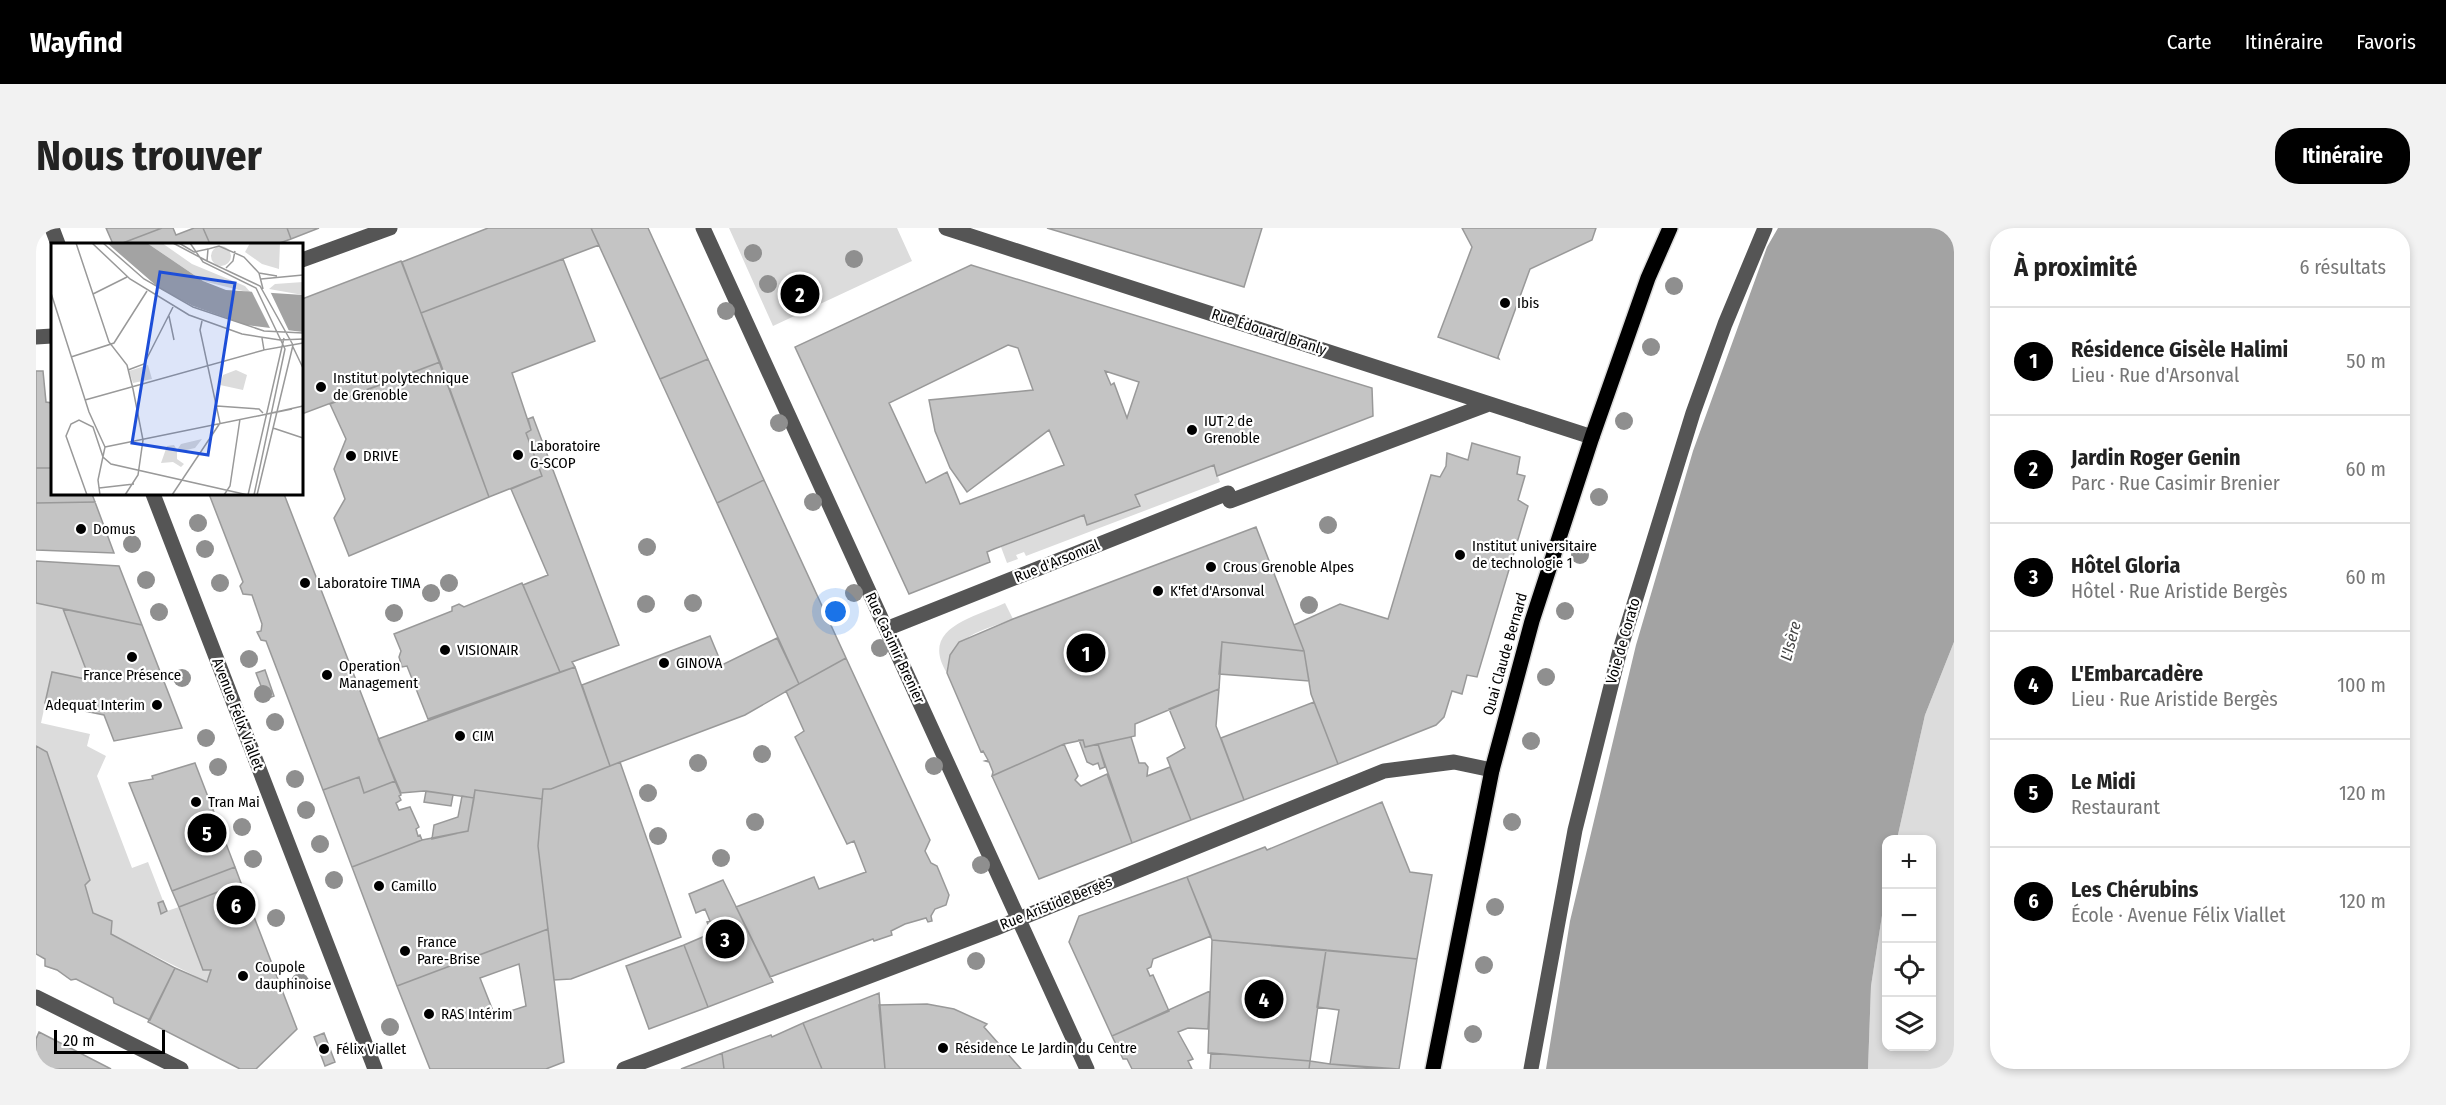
<!DOCTYPE html>
<html lang="fr">
<head>
<meta charset="utf-8">
<style>
	:root { --surface:#fff; --page:#f2f2f2; --text:#222; --muted:#767676; --line:#e0e0e0; --accent:#000 }
	body { margin:0; font-family:"Fira Sans Condensed",sans-serif; background:var(--page); color:var(--text) }
	.controls { position:absolute; right:18px; bottom:18px; display:grid; overflow:hidden; border-radius:12px; box-shadow:0 3px 9px #0003 }
	.controls button { width:54px; height:54px; display:grid; place-items:center; padding:0; border:0; border-bottom:2px solid var(--line); background:var(--surface); color:var(--text); font:30px sans-serif }
	.scale { position:absolute; left:18px; bottom:15px; width:111px; box-sizing:border-box; padding-left:6px; border:3px solid #000; border-top:0; font-size:16px; line-height:21px; white-space:nowrap; color:#000; -webkit-text-stroke:4px #fff; paint-order:stroke }
	.you { position:absolute; left:800px; top:384px; width:21px; height:21px; margin:-15px; border:4px solid #fff; border-radius:50%; background:#1a73e8; box-shadow:0 0 0 9px #1a73e833 }
	.badge { display:grid; place-items:center; width:39px; height:39px; border-radius:50%; background:var(--accent); color:#fff; font-size:20px; font-weight:700 }
	.pin { position:absolute; translate:-50% -50%; border:3px solid #fff; box-shadow:0 2px 6px #0006 }
	.list { margin:0; padding:0; list-style:none }
	h2 { display:flex; justify-content:space-between; align-items:center; height:78px; margin:0; padding:0 24px; font-size:26px }
	h2 small { font-size:20px; font-weight:400; color:var(--muted) }
	.list li { display:grid; grid-template-columns:39px 1fr auto; gap:18px; align-items:center; box-sizing:border-box; height:108px; padding:0 24px; border-top:2px solid var(--line) }
	.list b { display:block; font-size:22px; white-space:nowrap }
	.list p { margin:0; font-size:20px; white-space:nowrap; color:var(--muted) }
	.list em { font-size:20px; font-style:normal; color:var(--muted) }
	.icon { flex:none; width:33px; height:33px; fill:none; stroke:currentColor; stroke-width:2; stroke-linecap:round; stroke-linejoin:round }
	.map { position:relative; flex:none; width:1918px; height:841px; overflow:hidden; border-radius:24px }
	header { display:flex; align-items:center; gap:36px; box-sizing:border-box; height:84px; padding:0 30px; background:var(--accent); color:#fff }
	header strong { font-size:28px }
	nav { display:flex; gap:33px; margin-inline-start:auto; font-size:21px }
	.intro { display:flex; align-items:center; justify-content:space-between; box-sizing:border-box; height:144px; padding:0 36px }
	h1 { margin:0; font-size:42px }
	.button { padding:15px 27px; border-radius:24px; background:var(--accent); color:#fff; font-size:21px; font-weight:700 }
	main { display:flex; gap:36px; padding:0 36px }
	aside { flex:1; background:var(--surface); border-radius:24px; box-shadow:0 3px 9px #0003 }
	.map>svg:first-child { display:block }
	.green { fill:#dcdcdc }
	.water { fill:#a3a3a3 }
	.building { fill:#c4c4c4; stroke:#999; stroke-width:1.5; fill-rule:evenodd }
	.lines { fill:none; stroke-linecap:round; stroke-linejoin:round }
	.major-casing { stroke:#dbdbdb; stroke-width:18 }
	.minor { stroke:#555; stroke-width:15 }
	.major { stroke:#000; stroke-width:15 }
	.tree { fill:#8f8f8f }
	.poi-dot { fill:#000; stroke:#fff; stroke-width:2 }
	.labels { text-anchor:middle; stroke-width:4.5; stroke-linejoin:round; paint-order:stroke }
	.poi-label { font-size:15px; fill:#000; stroke:#fff; text-anchor:start }
	.street-label { font-size:15px; fill:#000; stroke:#fff }
	.water-label { font-size:16px; font-style:italic; fill:#444; stroke:#fff }
	.inset-road { fill:none; stroke:#999; stroke-width:1.5 }
	.view { fill:#1d4ed8; fill-opacity:0.15; stroke:#1d4ed8; stroke-width:3 }
	.inset-edge { fill:none; stroke:#000; stroke-width:3 }
</style>
</head>
<body>
<header>
<strong>Wayfind</strong>
<nav><a>Carte</a><a>Itinéraire</a><a>Favoris</a></nav>
</header>
<div class="intro"><h1>Nous trouver</h1><a class="button">Itinéraire</a></div>
<main>
<div class="map">
<svg width="1918" height="841" viewBox="0 0 1918 841">
	<rect width="100%" height="100%" fill="#fff"/>
	<path class="green" d="M693 0H861L876 33 737 98Z
		M1178 237 1184 254 990 328 988 324 980 327 982 331 971 335 965 319 1048 287 1051 297 1103 278 1099 267Z
		M0 375 26 380 54 452 16 444 5 495 54 506 51 518 70 528 61 548 96 640 112 634 131 683 143 679 167 742H175L171 754 75 706 76 693 57 685 49 657 54 652 11 524 0 518Z
		M969 375 977 391C948 402 913 408 911 445 883 400 937 390 969 375Z
		M1918 414V841H1832L1835 758 1850 662V818H1896V612L1861 611 1889 487Z"/>
	<path class="water" d="M1742 0H1918V414L1889 487 1861 611 1850 612V662L1835 758 1832 841H1510L1534 693 1600 417 1657 223 1731 19Z"/>
	<path class="building" d="M70 0H126L84 16H77Z
		M126 0H137L140 7 158 0H167L174 16H84Z
		M167 0H251L255 11 241 16H174Z
		M251 0H283L255 11Z
		M452 0H555L563 17 385 85 366 34Z
		M555 0H612L672 131 624 151Z
		M1011 0H1226L1208 59Z
		M1426 0H1560L1556 12 1494 41 1462 129 1463 131 1402 109 1436 19Z
		M527 31 559 113 476 145 495 202 490 205 506 248 453 269 385 85Z
		M365 33 404 134 266 186V71Z
		M935 37 1336 160 1337 188 1181 248 1178 237 1099 267 1104 278 1051 297 1048 287 958 321 951 324 954 334 873 366 759 119ZM972 117 982 120 997 162 893 172 899 203 914 240 931 264 1013 202 1028 237 924 276 911 244 890 255 853 175ZM1069 143 1103 154 1091 190 1078 155 1075 157Z
		M672 131 728 252 681 275 624 151Z
		M404 134 453 269 313 328 298 290 309 271 298 241 310 211 294 176Z
		M0 143H7L10 174 16 175V240H0Z
		M497 189 583 417 536 434 539 439 524 444 487 357 512 347 475 261 506 248 490 205 495 202 492 191Z
		M1436 215 1484 229 1481 246 1489 248 1482 272 1492 278 1441 449 1431 447 1426 466 1416 463 1408 489 1400 497 1302 536 1275 466 1268 423 1258 397 1304 376 1352 391 1395 247 1404 249 1410 238 1411 225 1432 232Z
		M0 240H16V266H56L59 274 0 275Z
		M728 252 810 430 763 456 681 275Z
		M173 266H248L359 553 328 565 323 549 287 562 230 413 225 412 221 404 225 403 226 396 216 367 207 366 204 358 207 354Z
		M59 274 78 325 0 322V275Z
		M1220 299 1268 423 1186 414 1183 461 1099 496V508L1049 519 1047 512 1028 516 956 548 957 544 953 534 949 533 952 532 947 523 945 524 911 445 914 427 923 414 977 391Z
		M0 333 83 338 106 397 0 375Z
		M486 355 524 444 392 491 371 438 366 439 363 429 365 423 358 406 416 383V379L423 376 428 379Z
		M27 381 106 397 146 500 78 513 68 487 9 475 16 444 54 452Z
		M674 408 686 437 741 410 763 456 709 487 574 538 546 457Z
		M1186 414 1268 423 1273 453 1183 446Z
		M810 430 894 612 889 623 895 635 901 638 913 667 910 677 899 681 895 688 896 693 892 694 890 690 869 696 855 703 856 707 838 713 837 711 734 749 700 679 778 649 783 661 830 644 818 613 811 616 759 509 768 503 750 463Z
		M539 439 574 538 515 561H507L506 571 439 562 438 570 388 563 365 565 342 511Z
		M229 442 238 468 230 471 220 445Z
		M1183 461 1180 498 1208 572 1155 592 1131 530 1149 520 1133 481Z
		M1278 474 1302 536 1208 572 1185 510Z
		M1095 509 1103 535H1109L1112 539 1111 548 1134 539 1155 592 1096 615 1062 516Z
		M1043 512H1047L1049 519 1062 516 1069 539 1064 541 1062 535 1057 537 1051 534Z
		M1028 516 1042 548 1039 552 1045 558 1071 546 1096 615 1003 651 956 548Z
		M0 518 11 524 54 652 49 657 57 685 76 693 75 706 139 740 114 792 78 775 77 770 40 751 35 752 21 742 9 738V731L0 726Z
		M584 534 645 709 535 751 518 752 502 618 507 561H515Z
		M159 535 199 639 136 663 93 555 117 551 116 548Z
		M323 549 328 565 359 553 365 567 363 568 365 572 360 575 363 582 374 579 383 599 380 601 382 608 384 607 386 612 316 639 287 562Z
		M439 562 506 571 502 618 512 701 361 758 316 639 386 612 432 603Z
		M390 563 417 567 415 578 388 574Z
		M426 568 438 570 432 603 396 611 398 597 422 589Z
		M1346 574 1374 644 1396 647 1381 731 1176 712 1151 649 1229 619 1231 622Z
		M199 639 205 655 143 679 136 663Z
		M1151 649 1175 708 1117 731 1115 739 1111 741 1114 748 1117 747 1133 783 1076 808 1033 714 1043 688Z
		M687 652 737 754 672 779 648 717 676 705 671 694 674 693 669 681 660 685 653 666Z
		M205 655 261 801 220 841H204L112 794 139 740 171 754 175 742H167L143 679Z
		M127 673 131 683 125 686 122 675Z
		M512 701 528 834 510 841H394L361 758ZM483 736 490 778 459 788 444 750Z
		M1176 712 1290 722 1274 833 1172 825Z
		M648 717 672 779 613 801 590 738Z
		M1290 722 1381 731 1363 841 1294 836 1303 782 1281 779Z
		M1174 763 1172 801 1152 800 1142 804 1157 831 1152 833 1156 841H1096L1091 831H1087L1076 808Z
		M843 765 849 841H786L767 795Z
		M891 776 918 781 951 796 948 799 985 841H849L843 777Z
		M767 795 786 841H688L686 825 735 807 736 809Z
		M3 804 75 841H0V811Z
		M288 805 299 834 289 838 278 809Z
		M686 825 688 841H645Z
		M1175 825 1274 833 1273 841H1174Z
		M1274 833 1294 836 1346 841H1273Z"/>
	<g class="lines">
		<defs>
			<path id="major" d="M1397 841 1456 542 1496 393 1556 209 1612 50 1634 0"/>
		</defs>
		<use href="#major" class="major-casing"/>
		<path class="minor" d="M16 0 22 16
			M667 0 1051 841
			M910 0 1556 209
			M266 32 354 0
			M0 109 16 108
			M117 266 339 841
			M1194 273 1453 176
			M850 401 1192 265
			M0 769 145 841
			M588 841 958 701 1348 543 1418 534 1456 542
			M1495 841 1539 602 1584 422 1657 185 1689 96 1729 0"/>
		<use href="#major" class="major"/>
	</g>
	<g class="tree">
		<circle cx="717" cy="25" r="9"/>
		<circle cx="818" cy="31" r="9"/>
		<circle cx="732" cy="56" r="9"/>
		<circle cx="1638" cy="58" r="9"/>
		<circle cx="690" cy="83" r="9"/>
		<circle cx="1615" cy="119" r="9"/>
		<circle cx="1588" cy="193" r="9"/>
		<circle cx="743" cy="195" r="9"/>
		<circle cx="1563" cy="269" r="9"/>
		<circle cx="777" cy="274" r="9"/>
		<circle cx="162" cy="295" r="9"/>
		<circle cx="1292" cy="297" r="9"/>
		<circle cx="96" cy="316" r="9"/>
		<circle cx="611" cy="319" r="9"/>
		<circle cx="169" cy="321" r="9"/>
		<circle cx="1544" cy="327" r="9"/>
		<circle cx="110" cy="352" r="9"/>
		<circle cx="184" cy="355" r="9"/>
		<circle cx="413" cy="355" r="9"/>
		<circle cx="395" cy="365" r="9"/>
		<circle cx="818" cy="365" r="9"/>
		<circle cx="657" cy="375" r="9"/>
		<circle cx="610" cy="376" r="9"/>
		<circle cx="1273" cy="377" r="9"/>
		<circle cx="1529" cy="383" r="9"/>
		<circle cx="123" cy="384" r="9"/>
		<circle cx="358" cy="385" r="9"/>
		<circle cx="844" cy="420" r="9"/>
		<circle cx="213" cy="431" r="9"/>
		<circle cx="1510" cy="449" r="9"/>
		<circle cx="146" cy="450" r="9"/>
		<circle cx="227" cy="466" r="9"/>
		<circle cx="239" cy="494" r="9"/>
		<circle cx="170" cy="510" r="9"/>
		<circle cx="1495" cy="513" r="9"/>
		<circle cx="726" cy="526" r="9"/>
		<circle cx="662" cy="535" r="9"/>
		<circle cx="898" cy="538" r="9"/>
		<circle cx="182" cy="539" r="9"/>
		<circle cx="259" cy="551" r="9"/>
		<circle cx="612" cy="565" r="9"/>
		<circle cx="270" cy="582" r="9"/>
		<circle cx="719" cy="594" r="9"/>
		<circle cx="1476" cy="594" r="9"/>
		<circle cx="206" cy="599" r="9"/>
		<circle cx="622" cy="608" r="9"/>
		<circle cx="284" cy="616" r="9"/>
		<circle cx="685" cy="630" r="9"/>
		<circle cx="217" cy="631" r="9"/>
		<circle cx="945" cy="637" r="9"/>
		<circle cx="298" cy="652" r="9"/>
		<circle cx="1459" cy="679" r="9"/>
		<circle cx="240" cy="690" r="9"/>
		<circle cx="940" cy="733" r="9"/>
		<circle cx="1448" cy="737" r="9"/>
		<circle cx="264" cy="754" r="9"/>
		<circle cx="354" cy="799" r="9"/>
		<circle cx="1437" cy="806" r="9"/>
	</g>
	<g class="poi-dot">
		<circle cx="1469" cy="75" r="6"/>
		<circle cx="285" cy="159" r="6"/>
		<circle cx="1156" cy="202" r="6"/>
		<circle cx="482" cy="227" r="6"/>
		<circle cx="315" cy="228" r="6"/>
		<circle cx="45" cy="301" r="6"/>
		<circle cx="1424" cy="327" r="6"/>
		<circle cx="1175" cy="339" r="6"/>
		<circle cx="269" cy="355" r="6"/>
		<circle cx="1122" cy="363" r="6"/>
		<circle cx="409" cy="422" r="6"/>
		<circle cx="96" cy="429" r="6"/>
		<circle cx="628" cy="435" r="6"/>
		<circle cx="291" cy="447" r="6"/>
		<circle cx="121" cy="477" r="6"/>
		<circle cx="424" cy="508" r="6"/>
		<circle cx="160" cy="574" r="6"/>
		<circle cx="343" cy="658" r="6"/>
		<circle cx="369" cy="723" r="6"/>
		<circle cx="207" cy="748" r="6"/>
		<circle cx="393" cy="786" r="6"/>
		<circle cx="907" cy="820" r="6"/>
		<circle cx="288" cy="821" r="6"/>
	</g>
	<g class="labels">
		<g class="poi-label">
			<text x="1481" y="80">Ibis</text>
			<text x="297" y="155">Institut polytechnique<tspan x="297" dy="17">de Grenoble</tspan></text>
			<text x="1168" y="198">IUT 2 de<tspan x="1168" dy="17">Grenoble</tspan></text>
			<text x="494" y="223">Laboratoire<tspan x="494" dy="17">G-SCOP</tspan></text>
			<text x="327" y="233">DRIVE</text>
			<text x="57" y="306">Domus</text>
			<text x="1436" y="323">Institut universitaire<tspan x="1436" dy="17">de technologie 1</tspan></text>
			<text x="1187" y="344">Crous Grenoble Alpes</text>
			<text x="281" y="360">Laboratoire TIMA</text>
			<text x="1134" y="368">K'fet d'Arsonval</text>
			<text x="421" y="427">VISIONAIR</text>
			<text x="640" y="440">GINOVA</text>
			<text x="303" y="443">Operation<tspan x="303" dy="17">Management</tspan></text>
			<text x="96" y="452" text-anchor="middle">France Présence</text>
			<text x="109" y="482" text-anchor="end">Adequat Interim</text>
			<text x="436" y="513">CIM</text>
			<text x="172" y="579">Tran Mai</text>
			<text x="355" y="663">Camillo</text>
			<text x="381" y="719">France<tspan x="381" dy="17">Pare-Brise</tspan></text>
			<text x="219" y="744">Coupole<tspan x="219" dy="17">dauphinoise</tspan></text>
			<text x="405" y="791">RAS Intérim</text>
			<text x="919" y="825">Résidence Le Jardin du Centre</text>
			<text x="300" y="826">Félix Viallet</text>
		</g>
		<g class="street-label">
			<text transform="translate(1233 104) rotate(18)" y="5">Rue Édouard Branly</text>
			<text transform="translate(1021 333) rotate(-22)" y="5">Rue d'Arsonval</text>
			<text transform="translate(1587 413) rotate(-74)" y="5">Voie de Corato</text>
			<text transform="translate(859 420) rotate(65)" y="5">Rue Casimir Brenier</text>
			<text transform="translate(1469 426) rotate(-74)" y="5">Quai Claude Bernard</text>
			<text transform="translate(202 486) rotate(69)" y="5">Avenue Félix Viallet</text>
			<text transform="translate(1020 675) rotate(-22)" y="5">Rue Aristide Bergès</text>
		</g>
		<g class="water-label">
			<text transform="translate(1754 413) rotate(-75)" y="6">L'Isère</text>
		</g>
	</g>
	<g transform="translate(15 15)">
		<rect width="252" height="252" fill="#fff"/>
		<path d="M96 0H111L141 21 194 43 200 50 152 38ZM199 0H229L228 26 211 21 194 9ZM160 13a10 10 0 1 1 20 0a10 10 0 1 1-20 0ZM252 39V52L218 46 224 41ZM97 122 101 136 82 140 78 128ZM185 127 196 132 192 147 169 142 172 132ZM151 196 144 205 126 209V216L133 221 130 224 122 219 110 220 116 203 123 202 126 207 130 201Z" fill="#dcdcdc"/>
		<path d="M56 0H96L152 38 175 47 252 52V89L195 82 142 63 108 45Z" fill="#a3a3a3"/>
		<path d="M218 46 238 88 240 91H222L200 47Z" fill="#fff"/>
		<path class="inset-road" d="M25 0 58 99 76 122 82 146 92 197 87 232 74 252M41 0 79 36 138 72 191 91 229 97 252 96M52 0 93 36 142 64 213 88 252 90M122 0 156 18M128 0 143 9 157 6M139 0 152 19 205 45 234 106 203 252M175 25 182 18 184 8M208 30 226 33M210 36 252 32M0 50 38 169 54 204 47 237 49 252M42 51 76 34M118 73 123 97M211 95 213 107 252 100M242 104 252 125M20 114 63 100 96 48M77 127 93 121 122 64M34 157 213 107M166 163 208 166 212 170M207 173 252 163M222 185 252 195M54 204 241 166M48 245 83 241M36 252 15 193 20 181 28 177 42 184 52 214 60 221 197 252M121 252 169 180 149 87 151 78M173 252 179 243 189 176M197 252 233 95M206 252 242 102 209 43 156 18 157 6 168 3 193 14 208 30 212 46"/>
		<path class="view" d="M109 29 184 40 157 212 81 200Z"/>
		<rect width="252" height="252" class="inset-edge"/>
	</g>
</svg>
<div class="controls">
<button>+</button>
<button>−</button>
<button><svg class="icon" aria-label="locate" viewBox="0 0 24 24"><circle cx="12" cy="12" r="6"/><path d="M12 2v4M12 18v4M2 12h4M18 12h4"/></svg></button>
<button><svg class="icon" aria-label="layers" viewBox="0 0 24 24"><path d="M12 4l9 5-9 5-9-5zM3 14l9 5 9-5"/></svg></button>
</div>
<div class="scale">20 m</div>
<div class="you"></div>
<div class="pin badge" style="left:1050px;top:425px">1</div>
<div class="pin badge" style="left:764px;top:66px">2</div>
<div class="pin badge" style="left:689px;top:711px">3</div>
<div class="pin badge" style="left:1228px;top:771px">4</div>
<div class="pin badge" style="left:171px;top:605px">5</div>
<div class="pin badge" style="left:200px;top:677px">6</div>
</div>
<aside>
<h2>À proximité<small>6 résultats</small></h2>
<ul class="list">
<li><span class="badge">1</span><div><b>Résidence Gisèle Halimi</b><p>Lieu · Rue d'Arsonval</p></div><em>50 m</em></li>
<li><span class="badge">2</span><div><b>Jardin Roger Genin</b><p>Parc · Rue Casimir Brenier</p></div><em>60 m</em></li>
<li><span class="badge">3</span><div><b>Hôtel Gloria</b><p>Hôtel · Rue Aristide Bergès</p></div><em>60 m</em></li>
<li><span class="badge">4</span><div><b>L'Embarcadère</b><p>Lieu · Rue Aristide Bergès</p></div><em>100 m</em></li>
<li><span class="badge">5</span><div><b>Le Midi</b><p>Restaurant</p></div><em>120 m</em></li>
<li><span class="badge">6</span><div><b>Les Chérubins</b><p>École · Avenue Félix Viallet</p></div><em>120 m</em></li>
</ul>
</aside>
</main>
</body>
</html>
